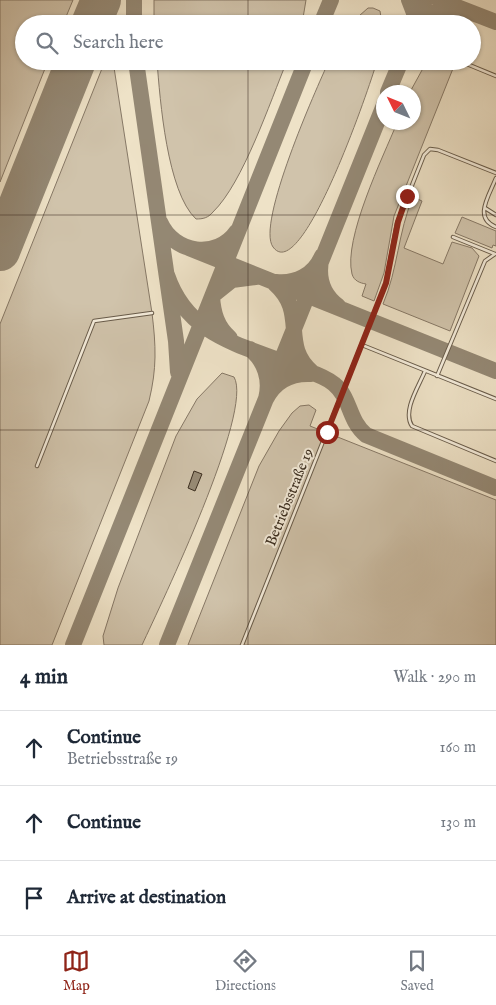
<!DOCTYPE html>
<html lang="en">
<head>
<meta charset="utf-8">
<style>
	:root { --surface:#fff; --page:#f2f2f3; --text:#1f2937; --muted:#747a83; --line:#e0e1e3; --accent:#8f2418 }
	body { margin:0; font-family:"IM FELL English",serif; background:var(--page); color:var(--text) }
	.compass { position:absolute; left:376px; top:85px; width:45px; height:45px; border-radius:50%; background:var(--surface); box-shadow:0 1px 4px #0004; rotate:313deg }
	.stop { position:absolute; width:15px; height:15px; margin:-11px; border:4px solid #8f2418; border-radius:50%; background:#fff }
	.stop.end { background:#8f2418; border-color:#fff; box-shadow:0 1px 5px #0008 }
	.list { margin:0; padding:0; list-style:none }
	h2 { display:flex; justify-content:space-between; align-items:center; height:65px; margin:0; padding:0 20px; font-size:21px }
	h2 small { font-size:16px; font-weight:400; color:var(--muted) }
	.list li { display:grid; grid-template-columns:32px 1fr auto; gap:15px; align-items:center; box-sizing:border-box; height:75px; padding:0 20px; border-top:1px solid var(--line) }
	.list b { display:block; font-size:19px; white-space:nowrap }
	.list p { margin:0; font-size:16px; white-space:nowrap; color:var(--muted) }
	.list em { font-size:16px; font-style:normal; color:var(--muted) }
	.icon { flex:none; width:28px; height:28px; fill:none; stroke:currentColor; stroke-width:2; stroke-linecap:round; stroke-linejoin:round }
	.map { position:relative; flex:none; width:496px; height:645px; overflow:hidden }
	.search { position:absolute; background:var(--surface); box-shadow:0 1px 4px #0004; left:15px; right:15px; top:15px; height:55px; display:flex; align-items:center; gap:12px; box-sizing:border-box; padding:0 18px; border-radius:28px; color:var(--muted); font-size:19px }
	.sheet { height:290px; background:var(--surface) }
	nav { display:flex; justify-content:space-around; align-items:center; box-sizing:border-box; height:70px; border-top:1px solid var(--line); background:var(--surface); font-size:14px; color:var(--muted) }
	nav a { display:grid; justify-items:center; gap:2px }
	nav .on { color:var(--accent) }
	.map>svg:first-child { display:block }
	.green { fill:#d0c3ab; stroke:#867866 }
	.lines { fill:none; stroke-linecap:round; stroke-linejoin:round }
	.taxiway { stroke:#948874; stroke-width:16 }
	.runway { stroke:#948874; stroke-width:40 }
	.building { fill:#988c77; stroke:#3b2e20 }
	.service-casing { stroke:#685b4a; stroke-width:4.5 }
	.service { stroke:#f4ecdb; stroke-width:2.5 }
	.route { stroke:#8f2418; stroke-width:6 }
	.grid { fill:none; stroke:#3b2e20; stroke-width:1; stroke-opacity:0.55 }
	.labels { text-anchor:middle; stroke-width:4; stroke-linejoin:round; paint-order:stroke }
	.street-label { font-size:15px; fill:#3b2e20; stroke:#f4ecdb }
</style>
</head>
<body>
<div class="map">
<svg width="496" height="645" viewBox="0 0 496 645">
	<rect width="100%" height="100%" fill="#eee2c7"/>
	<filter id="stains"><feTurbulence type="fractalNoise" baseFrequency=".004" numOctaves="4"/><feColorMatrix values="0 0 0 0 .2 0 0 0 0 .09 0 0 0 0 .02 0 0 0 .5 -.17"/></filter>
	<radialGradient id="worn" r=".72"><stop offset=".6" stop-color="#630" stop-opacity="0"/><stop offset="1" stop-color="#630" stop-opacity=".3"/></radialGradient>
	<path class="green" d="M0 0H73L63 24H24V61H48L0 182Z
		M154 0H306L302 24H154Z
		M368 8H373L380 11 382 24H350Z
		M105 61H113L152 313C156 346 157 368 149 401L52 645H0V324Z
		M157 61H287C270 102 243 183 213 212 208 218 203 219 196 219 167 192 160 100 157 61Z
		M329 61H377C372 80 302 287 273 247 256 224 316 89 329 61Z
		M427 61H456L394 216 384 273 374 301 362 296 366 284C360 283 354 281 352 274 343 239 383 157 397 123L414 122V92H410Z
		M413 197 422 201 404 248 443 264 452 242 472 248 479 256 450 331 383 304C398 269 398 232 413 197Z
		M462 217 496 231V246L493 245 492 248 455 233Z
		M222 373 234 377C254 411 161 604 142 645H104L103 636 118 588 176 436 197 399Z
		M309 405 316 410 310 426 496 500V645H188L259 466 279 431 292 413 300 406Z"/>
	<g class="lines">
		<path class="taxiway" d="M134 0V24
			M409 0 414 13V24
			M439 0 496 22
			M321 24 331 0
			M416 24 425 0
			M418 24C429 12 442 8 457 9
			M136 61 176 341 178 372
			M388 92 401 61
			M160 222C174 254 217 260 237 231
			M189 248 496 371
			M167 275C188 338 244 345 299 368 310 372 325 376 334 384 351 398 348 420 366 435L496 488
			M276 282C296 284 314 275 322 256 317 276 322 294 338 306
			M275 284C308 313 280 345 312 372
			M230 338C217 327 213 313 212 296L232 280 256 277
			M250 349C265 361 271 380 266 399 275 381 292 373 311 374
			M73 645 306 61
			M167 645 384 105"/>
		<path class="runway" d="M91 24 101 0
			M0 251 76 61"/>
	</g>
	<path class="building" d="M194 471 202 474 195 491 188 488Z"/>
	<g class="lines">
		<defs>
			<path id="service" d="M462 62 496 76
				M496 178C489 196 473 218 496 227
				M485 208 496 215
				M453 237 495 254
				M362 345 496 399
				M425 371C419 386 402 411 412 426L496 461
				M437 376 485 261 495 254
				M37 466 94 321 152 313
				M242 645 386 283 397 223 424 155 430 149 438 150 496 173"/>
		</defs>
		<use href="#service" class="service-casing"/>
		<use href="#service" class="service"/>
	</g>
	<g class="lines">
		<path class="route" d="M327 432 386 283 398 222 407 196"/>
	</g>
	<path class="grid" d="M248 0V24M248 61V645M0 215H496M0 430H496"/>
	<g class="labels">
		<g class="street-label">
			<text transform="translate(289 497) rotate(-68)" y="5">Betriebsstraße 19</text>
		</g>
	</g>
	<rect width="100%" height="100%" filter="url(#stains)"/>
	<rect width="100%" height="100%" fill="url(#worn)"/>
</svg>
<svg class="compass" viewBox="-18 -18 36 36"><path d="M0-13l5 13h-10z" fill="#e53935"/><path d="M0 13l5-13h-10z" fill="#747a83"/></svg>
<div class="stop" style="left:327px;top:432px"></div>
<div class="stop end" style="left:407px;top:196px"></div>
<div class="search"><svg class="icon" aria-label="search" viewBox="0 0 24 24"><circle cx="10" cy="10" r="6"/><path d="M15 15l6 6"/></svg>Search here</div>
</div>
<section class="sheet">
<h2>4 min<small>Walk · 290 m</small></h2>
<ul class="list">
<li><svg class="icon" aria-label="ahead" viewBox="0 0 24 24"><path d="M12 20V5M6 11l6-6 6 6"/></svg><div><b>Continue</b><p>Betriebsstraße 19</p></div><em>160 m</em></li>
<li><svg class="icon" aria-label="ahead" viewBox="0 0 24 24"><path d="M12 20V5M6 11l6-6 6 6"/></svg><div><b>Continue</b></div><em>130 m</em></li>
<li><svg class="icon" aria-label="arrive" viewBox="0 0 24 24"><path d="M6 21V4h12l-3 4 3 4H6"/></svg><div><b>Arrive at destination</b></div></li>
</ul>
</section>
<nav>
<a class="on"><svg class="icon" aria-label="map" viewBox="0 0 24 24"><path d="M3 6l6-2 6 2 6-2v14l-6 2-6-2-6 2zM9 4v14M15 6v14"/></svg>Map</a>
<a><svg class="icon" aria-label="directions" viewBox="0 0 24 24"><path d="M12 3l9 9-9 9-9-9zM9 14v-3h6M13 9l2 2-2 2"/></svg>Directions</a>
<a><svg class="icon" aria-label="saved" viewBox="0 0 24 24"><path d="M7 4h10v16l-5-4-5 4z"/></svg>Saved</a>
</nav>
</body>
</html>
